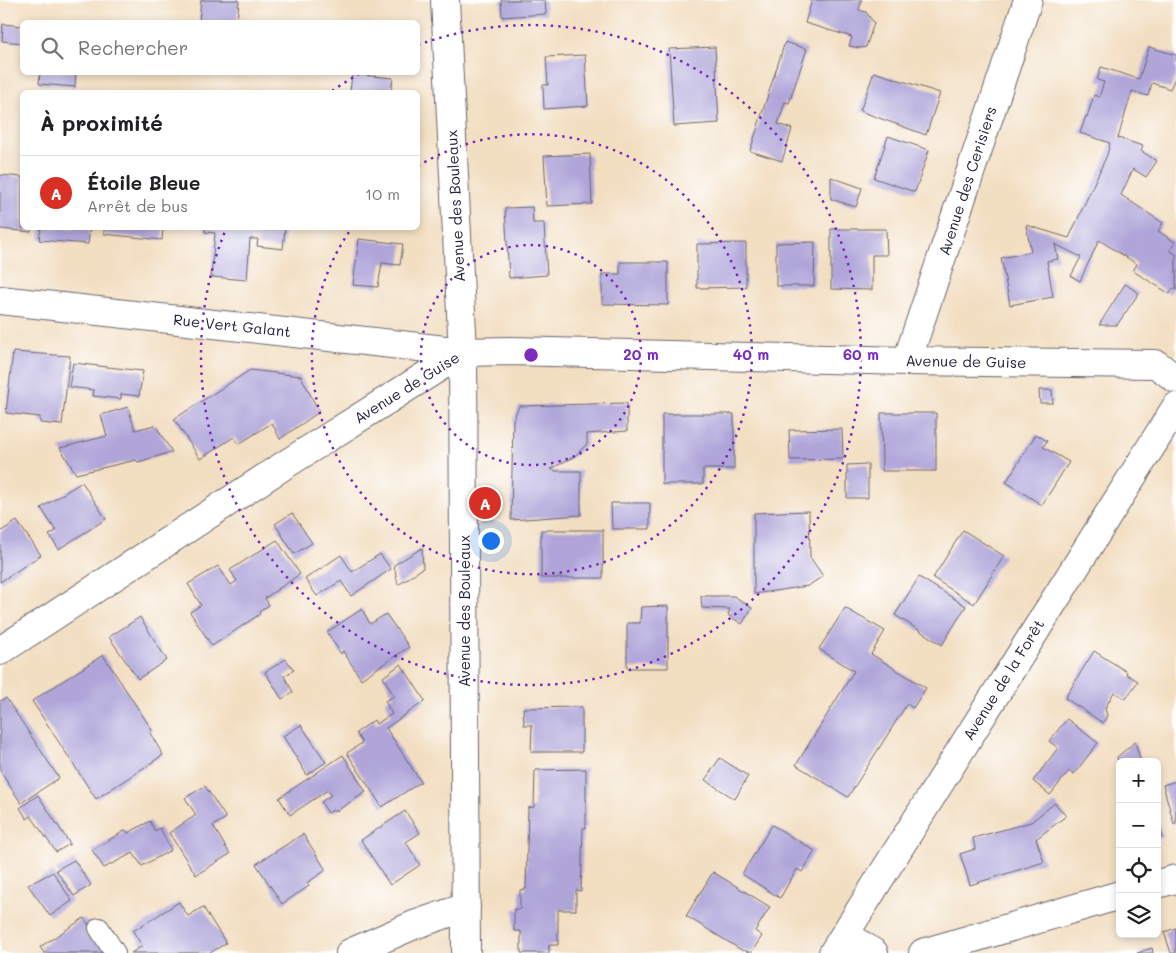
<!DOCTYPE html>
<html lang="fr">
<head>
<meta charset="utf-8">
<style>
	:root { --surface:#fff; --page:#f6f6f6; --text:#202124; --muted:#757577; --line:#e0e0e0; --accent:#d93025 }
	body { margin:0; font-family:Mali,sans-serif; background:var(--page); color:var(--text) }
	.controls { position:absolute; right:15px; bottom:15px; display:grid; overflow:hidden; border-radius:8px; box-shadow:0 2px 8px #0003 }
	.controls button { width:45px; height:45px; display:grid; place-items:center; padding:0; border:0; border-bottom:1px solid var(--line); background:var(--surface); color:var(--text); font:25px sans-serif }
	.you { position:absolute; left:490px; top:540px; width:18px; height:18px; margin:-12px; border:4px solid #fff; border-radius:50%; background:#1a73e8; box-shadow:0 0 0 8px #1a73e833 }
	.badge { display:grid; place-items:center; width:32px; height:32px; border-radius:50%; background:var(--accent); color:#fff; font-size:16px; font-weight:700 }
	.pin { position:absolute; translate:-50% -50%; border:2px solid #fff; box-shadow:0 1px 5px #0006 }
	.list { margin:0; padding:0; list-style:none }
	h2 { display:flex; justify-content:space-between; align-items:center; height:65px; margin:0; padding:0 20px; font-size:21px }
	h2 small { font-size:16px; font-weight:400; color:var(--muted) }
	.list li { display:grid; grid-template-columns:32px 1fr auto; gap:15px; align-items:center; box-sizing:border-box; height:75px; padding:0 20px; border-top:1px solid var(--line) }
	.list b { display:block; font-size:19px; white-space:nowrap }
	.list p { margin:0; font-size:16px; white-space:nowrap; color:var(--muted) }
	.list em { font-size:16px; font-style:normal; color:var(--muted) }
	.icon { flex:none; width:28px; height:28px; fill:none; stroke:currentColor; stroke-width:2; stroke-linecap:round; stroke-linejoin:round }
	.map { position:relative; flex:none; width:1176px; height:953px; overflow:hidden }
	.search { position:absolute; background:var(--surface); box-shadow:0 2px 8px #0003; left:20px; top:20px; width:400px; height:55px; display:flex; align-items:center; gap:12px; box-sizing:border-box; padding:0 18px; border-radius:8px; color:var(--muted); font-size:19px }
	.panel { position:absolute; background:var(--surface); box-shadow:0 2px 8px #0003; left:20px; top:90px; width:400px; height:140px; border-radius:8px }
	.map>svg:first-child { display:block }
	.building { fill:#afa5d9 }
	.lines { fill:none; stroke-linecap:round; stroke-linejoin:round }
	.lane-casing { stroke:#6b646a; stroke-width:22 }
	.street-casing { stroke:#6b646a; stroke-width:30 }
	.lane { stroke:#fff; stroke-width:20 }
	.street { stroke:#fff; stroke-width:28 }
	.ring { fill:none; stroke:#7b2cbf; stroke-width:2.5; stroke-dasharray:2.5 5 }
	.labels { text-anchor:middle; stroke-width:5; stroke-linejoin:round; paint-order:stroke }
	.street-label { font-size:15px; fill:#22223b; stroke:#fff }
	.centre { fill:#7b2cbf; stroke:#fff; stroke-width:2.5 }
	.ring-label { font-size:15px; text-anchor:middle; font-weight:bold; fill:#7b2cbf; stroke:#fff; stroke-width:5; stroke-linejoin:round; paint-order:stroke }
</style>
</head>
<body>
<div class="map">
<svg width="1176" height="953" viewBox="0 0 1176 953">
	<rect width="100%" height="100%" fill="#fff"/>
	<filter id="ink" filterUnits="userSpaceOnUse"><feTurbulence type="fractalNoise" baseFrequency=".02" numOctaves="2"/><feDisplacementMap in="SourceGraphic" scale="10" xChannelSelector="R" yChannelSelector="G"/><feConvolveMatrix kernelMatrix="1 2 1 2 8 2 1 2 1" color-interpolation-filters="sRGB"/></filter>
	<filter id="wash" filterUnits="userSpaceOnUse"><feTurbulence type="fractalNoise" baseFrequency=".0096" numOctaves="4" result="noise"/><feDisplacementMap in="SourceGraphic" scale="20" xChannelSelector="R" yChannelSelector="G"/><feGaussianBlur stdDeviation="1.12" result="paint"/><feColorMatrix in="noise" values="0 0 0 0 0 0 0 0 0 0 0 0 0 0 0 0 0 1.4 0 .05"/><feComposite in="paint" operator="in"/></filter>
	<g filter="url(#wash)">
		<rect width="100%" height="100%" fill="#f2dec1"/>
		<g id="blocks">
			<path class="building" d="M201 0H239L237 22H199Z
				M501 0H545L546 14 502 17Z
				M812 0H862L859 10 866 12 874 23 866 47 860 48 849 46 852 37 805 23Z
				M3 24 22 26V43L2 41Z
				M785 42 807 49 789 103 785 102 778 124 792 129 782 161 750 151Z
				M715 47 719 123 674 126 669 49Z
				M1149 47 1176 55V76L1170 89 1152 83 1148 96 1132 91 1118 138 1143 146 1141 151 1157 161 1146 177 1133 169 1121 195 1163 223 1158 231 1175 242 1170 251 1176 254V290L1173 288 1170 294 1133 271 1137 264 1099 240 1080 281 1071 276 1081 257 1055 244 1058 259 1047 261 1053 297 1010 305 1001 258 1031 252 1026 225 1069 238 1107 155 1110 143 1080 133 1086 116 1087 117 1094 95 1099 97 1104 82 1097 80 1101 67 1139 79Z
				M585 55 588 106 544 109 543 85H548L546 57Z
				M40 72H76L75 87 39 84Z
				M874 72 940 93 926 135 860 111Z
				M352 74 393 78 391 92H350Z
				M888 136 929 150 915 192 874 178Z
				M590 154 592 204 547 206 544 156Z
				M0 175 22 177V228H31V232L0 229Z
				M831 177 862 188 856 207 831 199Z
				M532 207 533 223H544L547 275 509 278 505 208Z
				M41 228H90L88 244 39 240Z
				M104 228H163L162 240 104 234Z
				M205 228H285L283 249 257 246 258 239H250L247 280 211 277 215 233 205 232Z
				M831 229H886L887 255H872V290L831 289Z
				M359 239 403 244 400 265 382 263 378 287 353 285Z
				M815 242 814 286H776V243Z
				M746 243V287L697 288V244Z
				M620 262H668V305L602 304V274H620Z
				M1125 284 1139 293 1117 325H1099Z
				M13 352 70 356 62 425 40 423V417L6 413Z
				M73 363 143 371 139 396 121 394V399L93 396 94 390 69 387Z
				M250 370 301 376 319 412 280 439 272 423 239 444 234 437 200 459 174 419Z
				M1039 390H1052L1053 403H1040Z
				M627 403V431L587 434V444L575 456 551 469 556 471H581V515L511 520 513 420 519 406Z
				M128 407 135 430 155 425 172 452 138 462 136 460 76 474 60 448 107 436 101 415Z
				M881 413H936V471H882Z
				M662 414H734V469H703V484H662Z
				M842 429 843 459 790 460 789 430Z
				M1036 434 1047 441 1043 447 1069 462 1042 505 1006 482Z
				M868 464V498H847V465Z
				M82 482 106 519 59 549 49 535 56 531 41 508Z
				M611 503H650V529H612Z
				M809 511 810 557 823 576 808 586 754 594V513Z
				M292 513 312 543 294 554 275 524Z
				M17 521 41 555 0 582V532Z
				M541 530H603V578H541Z
				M963 530 1004 556 974 604 933 578Z
				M277 540 300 574 265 598 269 605 259 612 260 614 212 646 190 612 201 605 188 584 218 566 231 585 237 581 230 570Z
				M422 548 423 568 398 585 394 565Z
				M380 554 391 569 351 596 341 581 317 596 305 579 341 555 352 572Z
				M919 577 966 606 942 645 895 615Z
				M701 596H734L752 608 742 624 728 615 730 609 702 608Z
				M668 606V668H627V623H640L641 607Z
				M845 608 885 631 871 654 926 688 913 708 907 704 848 797 796 765 854 671 819 649Z
				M362 609 370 624 386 614 409 647 361 679 343 651 341 654 327 632Z
				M140 617 167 660 138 679 109 637Z
				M1094 651 1127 672 1126 674 1138 681 1126 699 1114 692 1105 708 1107 716 1103 723 1065 698Z
				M103 655 152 730 150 733 163 755 96 799 32 701Z
				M286 659 294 670 284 676 293 692 282 699 265 672Z
				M401 664 425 701 386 728 421 782 382 807 347 753 362 743 356 733 374 720 376 724 392 714 385 701 394 696 383 677Z
				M6 698 59 778 21 803 0 771V701Z
				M582 707V752H531L532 725H524L523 708Z
				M1067 719 1098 743 1074 774 1069 771 1050 795 1033 781 1058 748 1049 741Z
				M301 725 326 762 307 775 283 736Z
				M1135 742 1141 762H1120L1119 766 1117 757Z
				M343 755 366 792 335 812 333 810 328 813 321 802 331 795 328 790 290 815 279 798Z
				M720 758 748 776 735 799 705 780Z
				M586 769V828H583L581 891 576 890V910H558V945H549V953H521V931H514V909H520V890L526 889 528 808 534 807 535 770Z
				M1176 781V823L1174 824 1163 785Z
				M205 786 226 818 213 826 230 854 196 875 169 833 196 815 185 798Z
				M38 795 70 844 56 852 31 816 27 819 20 808Z
				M1055 803 1066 816 1036 839 1044 862 970 885 960 854 975 849 973 838 1031 822Z
				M405 811 420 833 406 842 420 865 390 885 361 840Z
				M1157 819 1163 837 1157 839Z
				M150 821 155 831 160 828 171 850 142 866 133 853 104 868 92 850 126 830 128 833Z
				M772 825 815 851 802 872 797 869 780 898 742 874Z
				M303 834 326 870 307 883 309 886 282 904 256 864Z
				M74 860 91 885 74 896 56 870Z
				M53 872 72 901 50 916 28 885Z
				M713 872 770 907 755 931 762 936 751 953 744 950 743 951 686 916Z
				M179 902 188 916 203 907 226 943 210 953H131L142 946 133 931Z
				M84 918 107 953H44L40 947Z
				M1176 928V953H1171L1164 932Z
				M1152 948 1153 953H1137Z"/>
		</g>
	</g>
	<g filter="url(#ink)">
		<use href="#blocks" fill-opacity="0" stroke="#6b646a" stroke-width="1"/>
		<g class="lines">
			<defs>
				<path id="lane" d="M99 928 115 953"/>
				<path id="street" d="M445 0 463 352 466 953
					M0 300 463 352 511 351 907 361 1156 364 1176 379
					M907 361 1028 0
					M0 651 283 466 463 352
					M1157 884 1176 879
					M845 934 874 953
					M350 953 414 925 466 907
					M833 953 1176 407
					M923 953 1120 895"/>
			</defs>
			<use href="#lane" class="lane-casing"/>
			<use href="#street" class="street-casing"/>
			<use href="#lane" class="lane"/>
			<use href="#street" class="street"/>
		</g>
	</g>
	<g class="ring">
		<circle cx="531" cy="355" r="110"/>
		<path d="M418 166A220 220 0 1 1 351 229"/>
		<path d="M332 91A330 330 0 0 1 359 74M418 45A330 330 0 1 1 226 229"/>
	</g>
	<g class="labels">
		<g class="street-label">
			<text transform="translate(968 181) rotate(-72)" y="5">Avenue des Cerisiers</text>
			<text transform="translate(456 206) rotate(-93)" y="5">Avenue des Bouleaux</text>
			<text transform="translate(232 326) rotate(6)" y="5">Rue Vert Galant</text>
			<text transform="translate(966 362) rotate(1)" y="5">Avenue de Guise</text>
			<text transform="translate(407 388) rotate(-32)" y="5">Avenue de Guise</text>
			<text transform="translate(465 611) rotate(-90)" y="5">Avenue des Bouleaux</text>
			<text transform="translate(1004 680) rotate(-58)" y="5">Avenue de la Forêt</text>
		</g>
	</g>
	<circle cx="531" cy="355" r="8" class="centre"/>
	<g class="ring-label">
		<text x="641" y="360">20 m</text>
		<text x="751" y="360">40 m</text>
		<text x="861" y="360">60 m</text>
	</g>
</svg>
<div class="controls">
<button>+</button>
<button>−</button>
<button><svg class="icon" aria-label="locate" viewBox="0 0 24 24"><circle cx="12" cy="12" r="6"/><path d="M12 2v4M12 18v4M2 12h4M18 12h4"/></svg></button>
<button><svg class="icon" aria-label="layers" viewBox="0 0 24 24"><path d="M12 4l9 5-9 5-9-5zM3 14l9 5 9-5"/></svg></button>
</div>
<div class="you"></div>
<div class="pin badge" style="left:485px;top:503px">A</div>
<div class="search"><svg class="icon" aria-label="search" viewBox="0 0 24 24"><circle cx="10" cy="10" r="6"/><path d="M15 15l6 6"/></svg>Rechercher</div>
<section class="panel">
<h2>À proximité<small></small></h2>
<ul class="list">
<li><span class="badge">A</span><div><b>Étoile Bleue</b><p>Arrêt de bus</p></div><em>10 m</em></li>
</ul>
</section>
</div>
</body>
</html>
